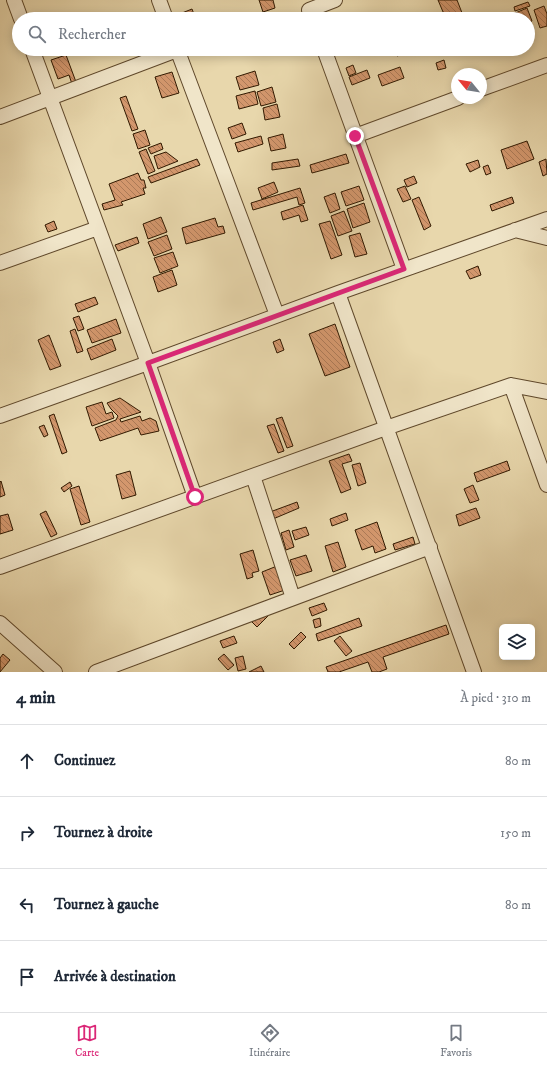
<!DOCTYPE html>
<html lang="fr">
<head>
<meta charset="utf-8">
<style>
	:root { --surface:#fff; --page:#f2f2f3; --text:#1f2937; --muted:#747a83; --line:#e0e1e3; --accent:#db2777 }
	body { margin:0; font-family:"IM FELL DW Pica",serif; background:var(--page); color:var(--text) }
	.controls { position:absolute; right:12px; bottom:12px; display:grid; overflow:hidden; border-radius:6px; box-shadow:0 2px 10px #0003 }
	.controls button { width:36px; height:36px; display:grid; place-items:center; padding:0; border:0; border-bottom:1px solid var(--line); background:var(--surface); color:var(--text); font:20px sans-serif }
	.compass { position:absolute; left:451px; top:68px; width:36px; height:36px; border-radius:50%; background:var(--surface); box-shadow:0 2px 10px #0003; rotate:300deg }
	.stop { position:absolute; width:12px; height:12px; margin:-9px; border:3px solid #db2777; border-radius:50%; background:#fff }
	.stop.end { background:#db2777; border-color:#fff; box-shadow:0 1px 4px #0008 }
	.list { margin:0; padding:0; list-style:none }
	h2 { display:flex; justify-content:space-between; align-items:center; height:52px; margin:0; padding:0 16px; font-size:17px }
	h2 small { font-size:13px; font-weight:400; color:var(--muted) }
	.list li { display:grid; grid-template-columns:26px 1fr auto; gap:12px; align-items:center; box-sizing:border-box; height:72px; padding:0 16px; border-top:1px solid var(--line) }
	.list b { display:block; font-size:15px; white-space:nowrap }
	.list em { font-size:13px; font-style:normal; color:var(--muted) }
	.icon { flex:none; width:22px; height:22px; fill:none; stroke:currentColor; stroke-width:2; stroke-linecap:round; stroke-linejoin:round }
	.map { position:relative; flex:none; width:547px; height:672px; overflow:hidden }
	.search { position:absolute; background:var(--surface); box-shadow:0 2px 10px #0003; left:12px; right:12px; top:12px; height:44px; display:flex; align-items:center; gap:10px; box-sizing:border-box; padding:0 14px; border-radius:22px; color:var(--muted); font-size:15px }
	.sheet { height:340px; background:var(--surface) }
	nav { display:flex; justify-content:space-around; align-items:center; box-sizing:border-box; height:56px; border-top:1px solid var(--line); background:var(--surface); font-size:11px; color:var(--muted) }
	nav a { display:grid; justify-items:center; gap:2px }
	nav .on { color:var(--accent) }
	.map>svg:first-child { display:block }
	.building { fill:url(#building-back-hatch); stroke:#311900 }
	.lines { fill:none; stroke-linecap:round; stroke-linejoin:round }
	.street-casing { stroke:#5f482b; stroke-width:16 }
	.street { stroke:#f0e5c9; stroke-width:14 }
	.route { stroke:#db2777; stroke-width:5 }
</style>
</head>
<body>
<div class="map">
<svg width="547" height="672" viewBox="0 0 547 672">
	<defs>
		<pattern id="building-back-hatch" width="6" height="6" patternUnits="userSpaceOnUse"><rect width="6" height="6" fill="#d3976d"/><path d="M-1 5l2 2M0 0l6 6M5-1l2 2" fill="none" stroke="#ac7a57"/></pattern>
	</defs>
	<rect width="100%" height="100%" fill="#e8d7ac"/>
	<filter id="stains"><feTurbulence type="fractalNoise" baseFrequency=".005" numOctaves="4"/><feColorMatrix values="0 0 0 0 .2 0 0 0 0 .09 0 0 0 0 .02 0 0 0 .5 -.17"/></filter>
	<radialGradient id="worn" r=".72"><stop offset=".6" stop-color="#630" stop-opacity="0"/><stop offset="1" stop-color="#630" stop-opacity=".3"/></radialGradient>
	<path class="building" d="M259 0H273L275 8 263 12Z
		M438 0H457L464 18 460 19H446Z
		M528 2 530 6 515 11 514 7Z
		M544 6 547 14V26L540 28 534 10Z
		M527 8 532 21 528 23V19H515L513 14Z
		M192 9 195 17 185 19 182 13Z
		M398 49H412L413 51 397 56 395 50Z
		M66 55 76 82 72 84 69 75 58 79 51 60Z
		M444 60 446 68 438 70 436 63Z
		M353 65 356 73 349 76 346 68Z
		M400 67 404 78 382 86 378 75Z
		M367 70 370 78 352 85 349 77Z
		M255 71 259 85 240 90 236 77Z
		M172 72 179 93 162 98 155 77Z
		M272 87 276 102 261 106 257 92Z
		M255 91 258 104 239 109 236 96Z
		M126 96 138 129 132 131 120 98Z
		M277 104 280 117 265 120 263 108Z
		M242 123 246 134 232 139 228 128Z
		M145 130 150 145 138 149 133 134Z
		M283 134 286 148 271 151 268 138Z
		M261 136 263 144 238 152 235 143Z
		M527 141 534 159 507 169 501 150Z
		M161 143 163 149 151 154 148 148Z
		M146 149 155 171 148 174 139 152Z
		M166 152 178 161 158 169 154 156Z
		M346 154 349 163 312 173 310 165Z
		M197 159 200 165 151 183 148 177Z
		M298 159 300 166 272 170V163Z
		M546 159 547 174 543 176 539 162Z
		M478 160 480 167 470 172 466 164Z
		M488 165 491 173 486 175 483 167Z
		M138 173 141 180H144L146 188H143L145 194 121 202 123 205 104 210 102 204 115 200 109 184Z
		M414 176 417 183 407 187 404 180Z
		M274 182 278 192 262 199 258 188Z
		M359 186 364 200 346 206 341 192Z
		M405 186 411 199 403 202 397 189Z
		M300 188 305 203 299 205 297 197 253 210 251 203Z
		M335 193 340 209 330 213 324 197Z
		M419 197 431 226 424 230 412 200Z
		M512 197 514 203 492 211 490 205Z
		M364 203 370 222 353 228 347 209Z
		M303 205 308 220 301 222 299 215 283 220 281 212Z
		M344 211 352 231 338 236 331 216Z
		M161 217 167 232 148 239 143 224Z
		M215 218 218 227 223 226 225 233 186 244 182 228Z
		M54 221 57 229 48 232 45 225Z
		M330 221 342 255 331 259 319 224Z
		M360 233 367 254 355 257 349 236Z
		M167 235 172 249 154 256 148 242Z
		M137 237 139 243 118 251 115 245Z
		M173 252 178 266 160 273 154 258Z
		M478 266 481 275 470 279 466 271Z
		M172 270 177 285 158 292 153 277Z
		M95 297 98 304 78 312 75 304Z
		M79 316 84 329 78 331 73 318Z
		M116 319 121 333 92 343 87 330Z
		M335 324 350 367 325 376 309 334Z
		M75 329 83 351 77 353 70 331Z
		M49 335 61 366 50 370 38 340Z
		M112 339 116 350 91 360 87 349Z
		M280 339 284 350 277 353 273 342Z
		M120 398 141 412 120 419 121 422 140 416 142 421 150 418 156 421 159 431 141 435 138 428 100 441 95 428 116 420 118 416 111 409 107 403Z
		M102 402 106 414 112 412 114 418 92 426 86 407Z
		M54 414 67 452 62 454 49 416Z
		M282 417 293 446 287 448 276 419Z
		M274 424 284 451 278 453 267 426Z
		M44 425 48 435 44 437 39 427Z
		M349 454 352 461 342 464 351 489 341 493 329 461Z
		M507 461 510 470 477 482 474 473Z
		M360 463 366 483 358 486 352 465Z
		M130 471 136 495 122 499 116 475Z
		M1 481 5 495 0 497V482Z
		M70 482 72 486 64 492 61 488Z
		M473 485 479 500 470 503 464 489Z
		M79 486 90 522 81 525 70 489Z
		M297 502 299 508 273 519 270 512Z
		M476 508 480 518 459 526 456 515Z
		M46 511 57 534 51 537 40 514Z
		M346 513 348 520 332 526 330 519Z
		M8 514 13 530 0 534V516Z
		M377 522 386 549 375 553 373 546 362 550 355 530Z
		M306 527 309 535 295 540 292 531Z
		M289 530 294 547 286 550 281 533Z
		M413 537 415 544 395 550 393 544Z
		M338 542 346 567 333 572 325 546Z
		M253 550 259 571 252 573 253 577 247 579 240 554Z
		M306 555 312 571 296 576 290 560Z
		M277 566 285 590 270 595 262 572Z
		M324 603 327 610 312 616 309 608Z
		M263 611 268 616 257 627 252 622Z
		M320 618 321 626 315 628 313 620Z
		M359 618 362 626 318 641 316 634Z
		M446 625 449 634 383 657 387 669 379 672H372L368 662 339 672H328L326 667Z
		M301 632 306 637 294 649 289 644Z
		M234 636 237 643 223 648 220 641Z
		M340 636 352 651 346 656 334 641Z
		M3 654 10 660 0 672V658Z
		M224 654 234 665 228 670 218 659Z
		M243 656 246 669 238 671 235 658Z
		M261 666 264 672H249Z"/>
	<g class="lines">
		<defs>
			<path id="street" d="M14 0 21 19
				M159 0 166 19
				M309 10 335 0
				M32 49 148 363 195 497
				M177 49 277 315
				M324 49 404 269
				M481 89 547 65
				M0 117 177 50
				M355 136 458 98
				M515 230 547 238
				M0 263 98 228
				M338 293 474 672
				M511 385 547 485
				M0 416 148 363 338 293 547 219
				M253 476 293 598
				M0 567 386 428 511 385 547 392
				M0 623 55 672
				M96 672 430 547"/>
		</defs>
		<use href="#street" class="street-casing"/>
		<use href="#street" class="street"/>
	</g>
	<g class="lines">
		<path class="route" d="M195 497 148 363 404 269 355 136"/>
	</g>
	<rect width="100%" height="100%" filter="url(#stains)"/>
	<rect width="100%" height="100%" fill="url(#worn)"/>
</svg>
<div class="controls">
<button><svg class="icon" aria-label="layers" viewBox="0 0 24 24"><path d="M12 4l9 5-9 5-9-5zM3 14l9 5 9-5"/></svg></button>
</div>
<svg class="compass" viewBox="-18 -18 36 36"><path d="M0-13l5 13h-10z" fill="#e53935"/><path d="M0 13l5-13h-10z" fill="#747a83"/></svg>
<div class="stop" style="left:195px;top:497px"></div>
<div class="stop end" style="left:355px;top:136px"></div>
<div class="search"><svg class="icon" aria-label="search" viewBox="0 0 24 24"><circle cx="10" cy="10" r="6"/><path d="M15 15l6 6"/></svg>Rechercher</div>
</div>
<section class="sheet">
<h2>4 min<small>À pied · 310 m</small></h2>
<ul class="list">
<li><svg class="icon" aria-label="ahead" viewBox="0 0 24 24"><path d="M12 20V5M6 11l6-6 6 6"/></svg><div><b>Continuez</b></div><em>80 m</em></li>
<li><svg class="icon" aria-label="right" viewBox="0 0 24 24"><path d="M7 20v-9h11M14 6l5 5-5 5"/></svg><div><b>Tournez à droite</b></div><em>150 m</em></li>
<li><svg class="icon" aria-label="left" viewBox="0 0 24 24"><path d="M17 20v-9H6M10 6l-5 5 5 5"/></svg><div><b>Tournez à gauche</b></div><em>80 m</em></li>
<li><svg class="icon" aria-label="arrive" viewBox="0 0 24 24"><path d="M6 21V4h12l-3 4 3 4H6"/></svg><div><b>Arrivée à destination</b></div></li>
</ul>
</section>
<nav>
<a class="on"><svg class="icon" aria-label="map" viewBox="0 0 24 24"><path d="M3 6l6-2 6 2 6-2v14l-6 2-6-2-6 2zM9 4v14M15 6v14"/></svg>Carte</a>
<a><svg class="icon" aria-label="directions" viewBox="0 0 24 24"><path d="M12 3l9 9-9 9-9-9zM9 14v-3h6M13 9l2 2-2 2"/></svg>Itinéraire</a>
<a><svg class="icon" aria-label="saved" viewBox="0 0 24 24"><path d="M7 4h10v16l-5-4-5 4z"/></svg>Favoris</a>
</nav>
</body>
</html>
